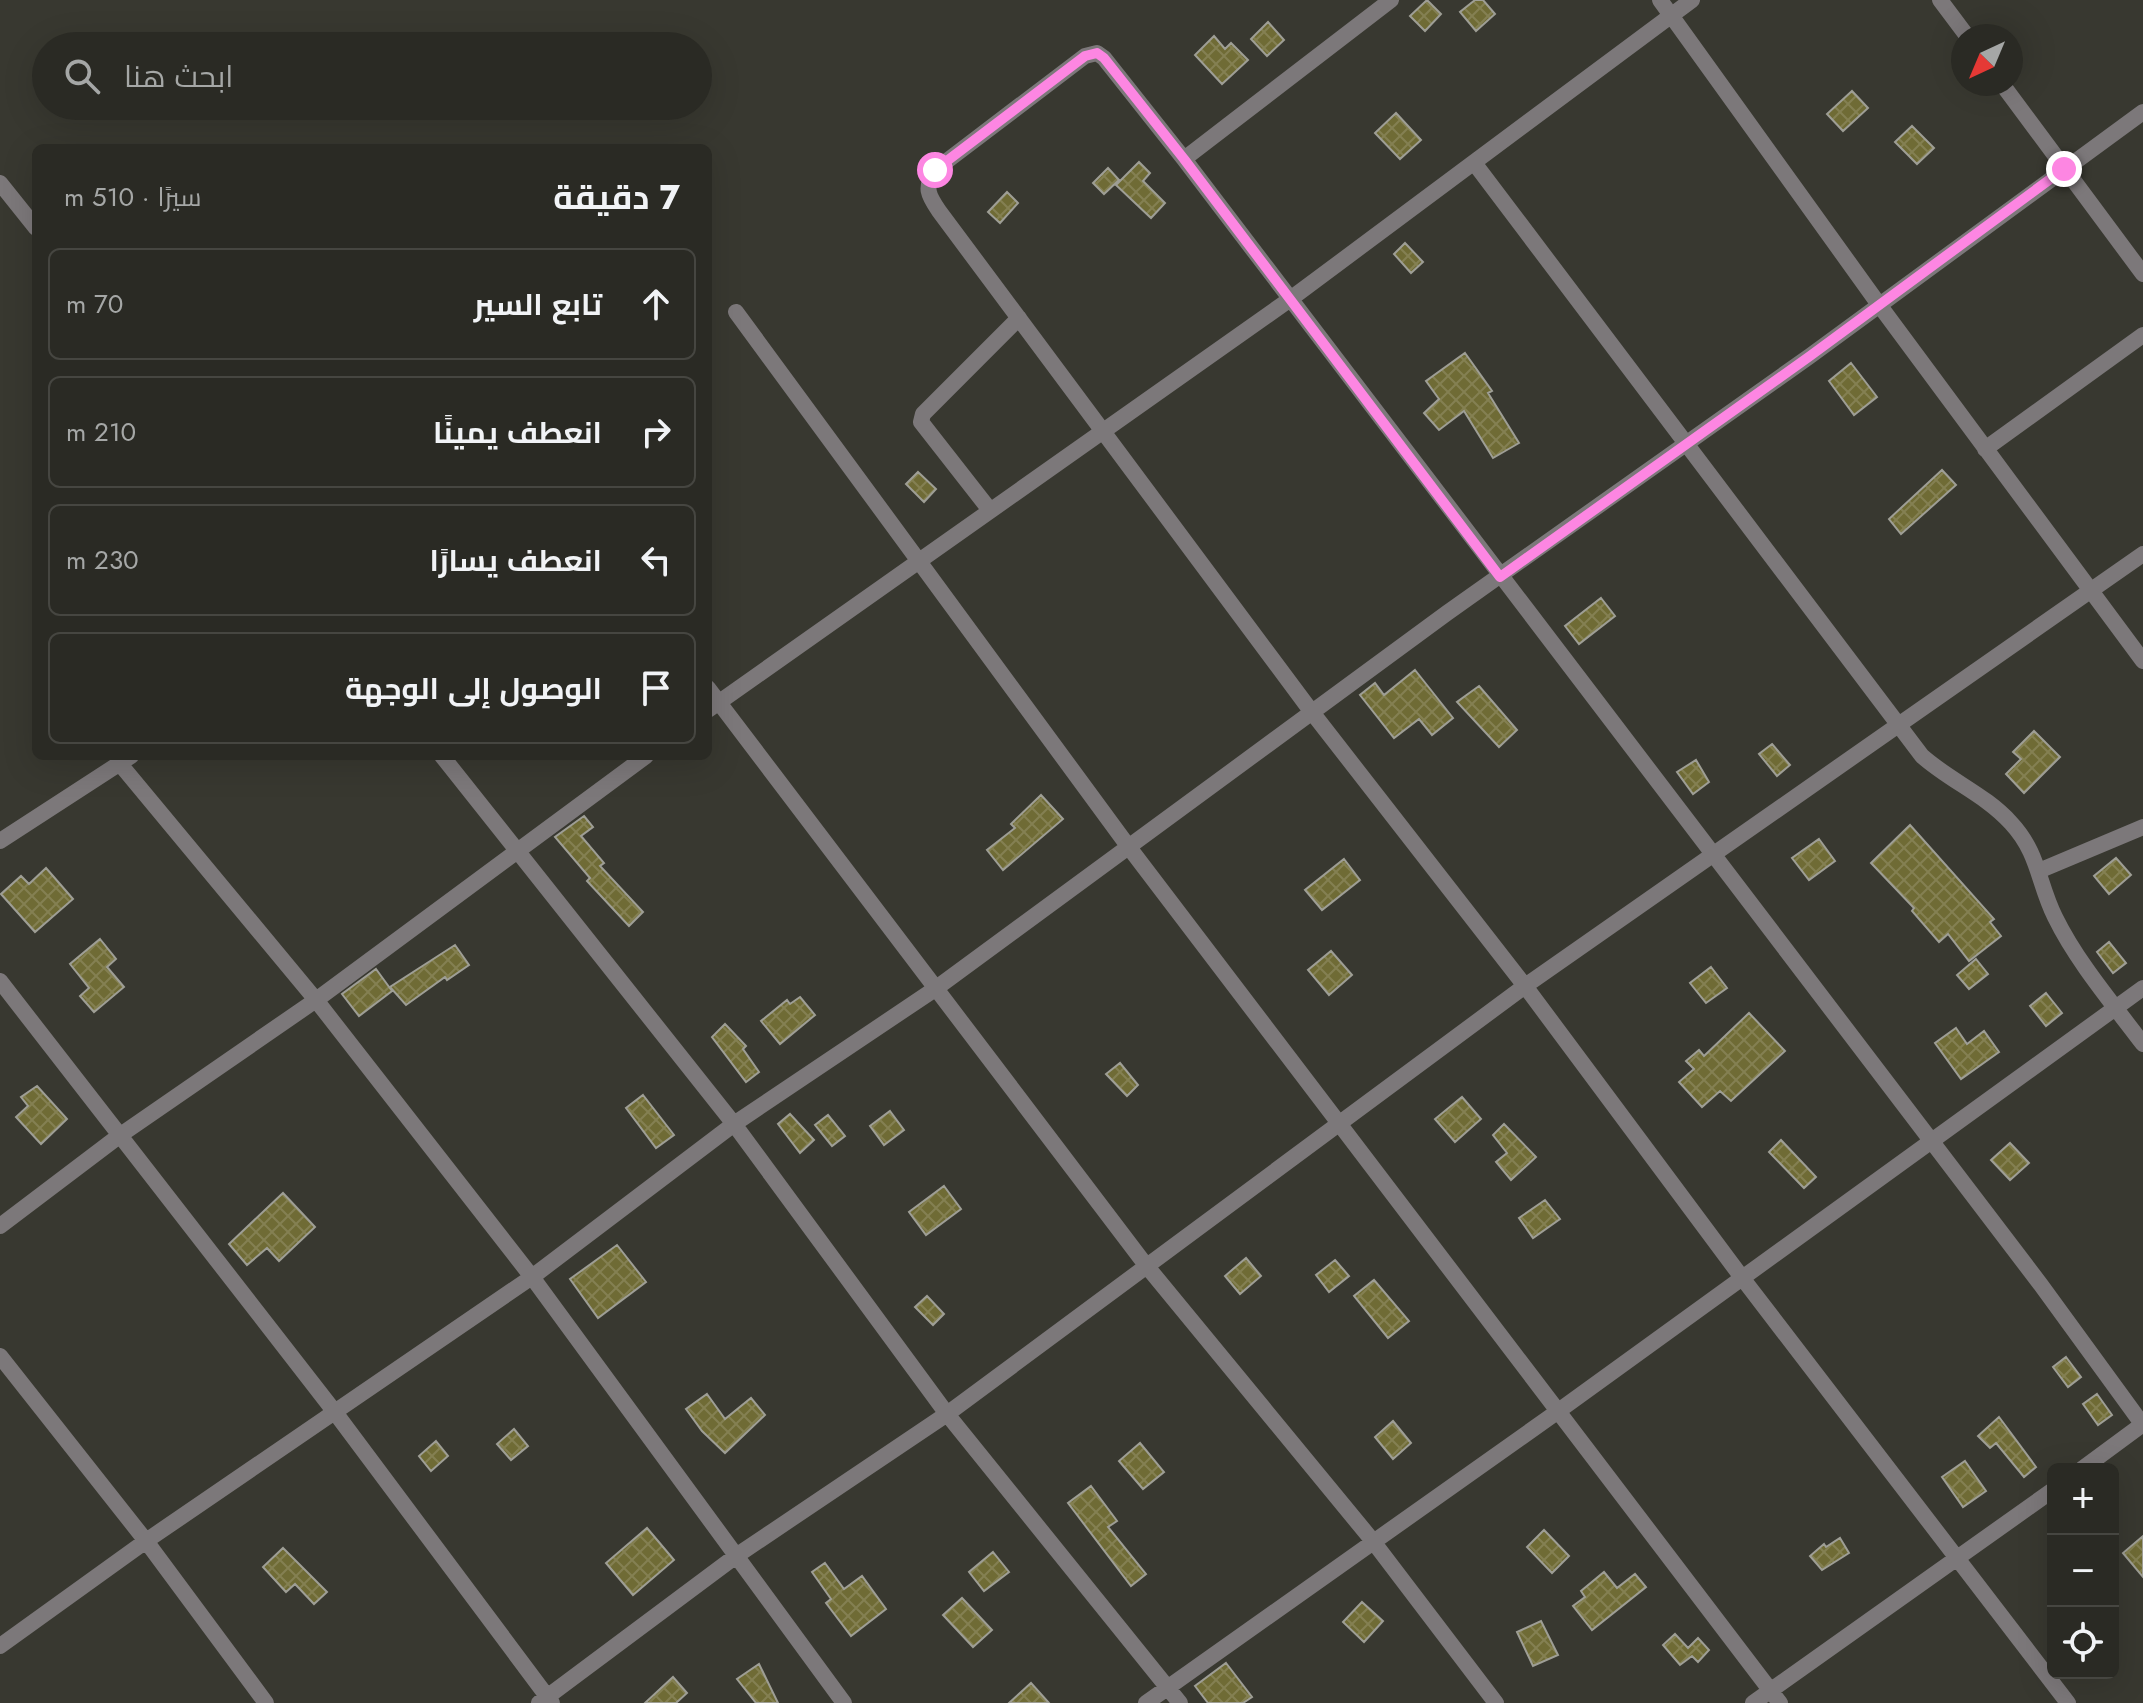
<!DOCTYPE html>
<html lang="ar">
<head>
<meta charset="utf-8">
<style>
	:root { --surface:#2a2a24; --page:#363631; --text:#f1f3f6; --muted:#a5a7a6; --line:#464641 }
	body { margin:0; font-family:Jost,Cairo,sans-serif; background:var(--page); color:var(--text); direction:rtl }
	.controls { position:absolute; right:24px; bottom:24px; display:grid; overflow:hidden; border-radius:12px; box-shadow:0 8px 32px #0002 }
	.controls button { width:72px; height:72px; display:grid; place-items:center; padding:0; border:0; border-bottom:2px solid var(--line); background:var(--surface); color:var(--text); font:40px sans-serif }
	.compass { position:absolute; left:1951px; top:24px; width:72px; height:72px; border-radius:50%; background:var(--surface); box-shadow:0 8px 32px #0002; rotate:224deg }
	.stop { position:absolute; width:24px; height:24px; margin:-18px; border:6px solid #fd86e2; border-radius:50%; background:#fff }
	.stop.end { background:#fd86e2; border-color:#fff; box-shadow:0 2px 8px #0008 }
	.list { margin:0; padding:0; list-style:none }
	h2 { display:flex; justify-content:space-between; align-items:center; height:104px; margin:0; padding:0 32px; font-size:34px }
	h2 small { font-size:26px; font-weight:400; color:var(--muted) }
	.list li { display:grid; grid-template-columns:52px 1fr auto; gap:24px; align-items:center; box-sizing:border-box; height:112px; margin:0 16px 16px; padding:0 16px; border:2px solid var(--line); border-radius:12px }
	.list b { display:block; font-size:30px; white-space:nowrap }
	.list em { font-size:26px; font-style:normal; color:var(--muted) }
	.icon { flex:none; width:44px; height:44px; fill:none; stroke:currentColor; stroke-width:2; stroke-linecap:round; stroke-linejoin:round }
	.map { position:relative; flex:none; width:2143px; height:1703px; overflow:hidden; direction:ltr }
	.search { position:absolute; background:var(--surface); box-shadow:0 8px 32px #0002; left:32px; top:32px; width:680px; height:88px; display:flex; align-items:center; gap:20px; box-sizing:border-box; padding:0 28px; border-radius:44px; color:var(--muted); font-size:30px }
	.panel { position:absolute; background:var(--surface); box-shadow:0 8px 32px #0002; left:32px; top:144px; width:680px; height:616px; border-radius:12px; direction:rtl }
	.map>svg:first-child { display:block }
	.building { fill:url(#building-cross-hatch); stroke:#9e9e95; stroke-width:2 }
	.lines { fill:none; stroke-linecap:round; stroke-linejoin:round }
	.minor { stroke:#7c787a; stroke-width:16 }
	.route { stroke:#fd86e2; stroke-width:10 }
</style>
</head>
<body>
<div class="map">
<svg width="2143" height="1703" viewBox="0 0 2143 1703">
	<defs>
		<pattern id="building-cross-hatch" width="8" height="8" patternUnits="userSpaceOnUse" patternTransform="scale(2)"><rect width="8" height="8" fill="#6f6b35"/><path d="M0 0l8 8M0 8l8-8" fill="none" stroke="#848052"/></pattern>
	</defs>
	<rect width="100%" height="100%" fill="#383830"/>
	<path class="building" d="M1427 0 1441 14 1425 31 1410 16Z
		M1475 0H1483L1495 14 1476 31 1460 12Z
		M1268 22 1284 40 1267 56 1251 39Z
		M1214 36 1225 49 1231 43 1248 60 1222 84 1195 55Z
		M1852 91 1868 108 1843 131 1827 114Z
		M1396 113 1421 140 1400 159 1375 133Z
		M1912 126 1934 148 1917 164 1895 142Z
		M1139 162 1150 173 1143 181 1165 203 1151 218 1116 185Z
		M1108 168 1119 180 1104 194 1093 183Z
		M1007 192 1018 203 1000 223 988 212Z
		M1405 243 1423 262 1411 273 1394 254Z
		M1465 353 1492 391 1488 393 1519 443 1493 458 1464 411 1439 430 1424 413 1439 399 1426 381Z
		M1851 363 1877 397 1854 415 1829 381Z
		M1942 470 1956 485 1901 534 1889 519Z
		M918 472 936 489 924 502 906 484Z
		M1601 598 1615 616 1579 644 1565 626Z
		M1415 670 1453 718 1432 735 1419 719 1394 738 1360 695 1375 683 1384 695Z
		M1479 686 1517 730 1499 747 1457 702Z
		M2034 731 2060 757 2024 793 2006 774 2021 759 2013 752Z
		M1772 744 1790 765 1777 776 1759 754Z
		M1696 760 1709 782 1693 794 1677 772Z
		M1041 795 1063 819 1003 870 987 850 1015 828 1011 824Z
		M584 816 593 827 581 836 604 863 600 866 643 912 629 926 587 881 590 878 555 837Z
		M1910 825 1994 919 1990 922 2001 936 1969 961 1948 934 1939 942 1912 911 1914 908 1871 863Z
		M1819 839 1835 861 1809 880 1792 858Z
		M2116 858 2131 875 2109 894 2094 876Z
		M1344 859 1360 880 1322 910 1305 890Z
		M46 868 73 899 35 932 1 894 21 876 29 884Z
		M100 939 116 959 107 967 124 987 94 1012 80 996 89 988 70 964Z
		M2109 942 2126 963 2113 973 2097 952Z
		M455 945 469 965 447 980 445 977 406 1005 390 987Z
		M1331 951 1352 975 1329 995 1308 970Z
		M1976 959 1988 974 1969 989 1957 975Z
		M1711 967 1727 988 1706 1003 1690 983Z
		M376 969 392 991 359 1016 342 994Z
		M2046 993 2062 1013 2046 1026 2030 1006Z
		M800 997 815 1015 780 1044 761 1021 787 1000 790 1004Z
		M1749 1013 1785 1051 1731 1101 1720 1091 1702 1107 1679 1082 1694 1069 1686 1061 1699 1050 1704 1056Z
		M725 1024 746 1046 743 1049 759 1072 746 1082 712 1037Z
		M1956 1028 1967 1044 1984 1031 1999 1052 1961 1079 1935 1043Z
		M1120 1063 1138 1085 1127 1096 1106 1074Z
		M37 1086 67 1119 41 1144 16 1117 28 1106 21 1097Z
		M643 1095 674 1135 656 1148 626 1108Z
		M1462 1097 1481 1119 1455 1142 1435 1119Z
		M890 1111 904 1130 884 1145 870 1126Z
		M790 1114 814 1140 800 1153 778 1124Z
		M828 1115 845 1136 832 1146 815 1125Z
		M1504 1124 1536 1157 1511 1180 1496 1162 1507 1153 1493 1135Z
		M1781 1140 1816 1177 1804 1188 1769 1152Z
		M2010 1143 2029 1163 2010 1180 1991 1160Z
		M944 1186 961 1209 926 1235 909 1212Z
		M283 1193 315 1227 279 1261 267 1248 247 1265 229 1244Z
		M1545 1200 1560 1219 1533 1238 1519 1218Z
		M617 1245 646 1282 598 1318 570 1279Z
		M1246 1258 1261 1276 1240 1294 1225 1276Z
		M1335 1260 1349 1276 1329 1292 1316 1275Z
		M1374 1280 1409 1321 1388 1338 1354 1296Z
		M927 1296 944 1314 933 1325 915 1307Z
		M2066 1357 2081 1377 2068 1387 2053 1367Z
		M707 1394 725 1419 751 1398 765 1415 725 1453 702 1431 686 1409Z
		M2097 1394 2112 1415 2098 1425 2083 1404Z
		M1999 1417 2036 1467 2024 1477 1996 1443 1990 1448 1978 1436Z
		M1393 1421 1411 1443 1393 1459 1375 1437Z
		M514 1429 528 1446 511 1460 497 1444Z
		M436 1441 448 1456 431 1471 419 1456Z
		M1140 1443 1164 1472 1143 1489 1119 1461Z
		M1965 1461 1986 1491 1963 1507 1942 1477Z
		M1091 1486 1117 1521 1108 1527 1146 1574 1131 1586 1068 1503Z
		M647 1528 674 1560 633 1595 606 1563Z
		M1544 1530 1569 1556 1552 1573 1527 1547Z
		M2143 1536V1577L2123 1553Z
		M1840 1538 1849 1553 1822 1570 1810 1556 1824 1544 1826 1547Z
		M283 1548 327 1592 314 1604 295 1584 286 1592 263 1567Z
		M993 1552 1009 1572 984 1591 969 1572Z
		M825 1563 844 1589 862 1576 886 1609 851 1636 826 1603 831 1599 812 1572Z
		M1604 1572 1617 1588 1635 1574 1646 1587 1592 1630 1573 1606 1585 1597 1581 1591Z
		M962 1598 992 1630 973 1647 943 1615Z
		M1362 1602 1383 1621 1364 1642 1343 1622Z
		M1541 1621 1558 1655 1533 1666 1517 1632Z
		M1675 1634 1688 1648 1698 1638 1709 1650 1698 1662 1692 1656 1680 1665 1663 1645Z
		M1226 1663 1252 1697 1243 1703H1208L1195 1686Z
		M759 1664 778 1703H756L737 1679Z
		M673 1677 687 1693 676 1703H645Z
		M1031 1683 1049 1703H1009Z"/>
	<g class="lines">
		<path class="minor" d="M1660 0 1880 306 2143 661
			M1940 0 1967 36
			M2002 84 2143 274
			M1184 159 1391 0
			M1475 164 1922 756C1950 781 1986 795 2011 823 2039 853 2038 883 2055 917 2077 962 2113 1004 2143 1044
			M0 183 36 228
			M736 312 1128 846 1780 1703
			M1985 449 2143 335
			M989 509 921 422 923 414 1019 318
			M708 688 1145 1264 1372 1540 1496 1703
			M708 710 1289 300 1692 0
			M442 756 734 1124 947 1414 1180 1703
			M120 764 316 1000 532 1277 844 1703
			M0 841 131 756
			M2041 870 2143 827
			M0 981 334 1411 552 1703
			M0 1226 119 1136 316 1000 646 756
			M0 1356 146 1541 266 1703
			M2082 1469 2143 1424
			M0 1646 146 1541 532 1277 734 1124 935 989 1447 613 1810 356 2143 112
			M539 1703 736 1556 947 1414 1525 986 2143 554
			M1146 1703 1557 1412 2143 988
			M1753 1703 2053 1490
			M2068 1703 1743 1279 1525 986 1311 711 939 211C928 195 924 188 935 170L1085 56 1097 53 1104 58 1184 159 2041 1285 2143 1425"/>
	</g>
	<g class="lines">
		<path class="route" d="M935 170 1085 56 1097 53 1104 58 1184 159 1500 577 1810 356 2064 169"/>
	</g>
</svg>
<div class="controls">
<button>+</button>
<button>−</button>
<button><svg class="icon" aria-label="locate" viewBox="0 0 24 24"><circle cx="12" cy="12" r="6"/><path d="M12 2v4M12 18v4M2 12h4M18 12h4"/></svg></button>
</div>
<svg class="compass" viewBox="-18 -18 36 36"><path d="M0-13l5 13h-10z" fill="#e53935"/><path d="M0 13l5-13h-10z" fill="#a5a7a6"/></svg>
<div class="stop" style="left:935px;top:170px"></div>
<div class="stop end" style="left:2064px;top:169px"></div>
<div class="search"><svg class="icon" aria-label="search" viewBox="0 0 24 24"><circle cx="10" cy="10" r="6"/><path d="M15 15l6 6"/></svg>ابحث هنا</div>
<section class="panel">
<h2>7 دقيقة<small>سيرًا · 510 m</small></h2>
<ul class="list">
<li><svg class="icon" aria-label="ahead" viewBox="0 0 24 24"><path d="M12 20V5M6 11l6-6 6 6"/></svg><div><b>تابع السير</b></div><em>70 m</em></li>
<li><svg class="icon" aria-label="right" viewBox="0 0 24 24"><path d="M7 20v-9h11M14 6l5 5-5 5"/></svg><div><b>انعطف يمينًا</b></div><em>210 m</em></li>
<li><svg class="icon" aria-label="left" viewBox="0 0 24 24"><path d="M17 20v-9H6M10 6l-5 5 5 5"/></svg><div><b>انعطف يسارًا</b></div><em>230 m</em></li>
<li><svg class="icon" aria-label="arrive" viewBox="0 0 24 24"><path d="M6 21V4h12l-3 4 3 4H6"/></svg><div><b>الوصول إلى الوجهة</b></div></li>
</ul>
</section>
</div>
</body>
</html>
